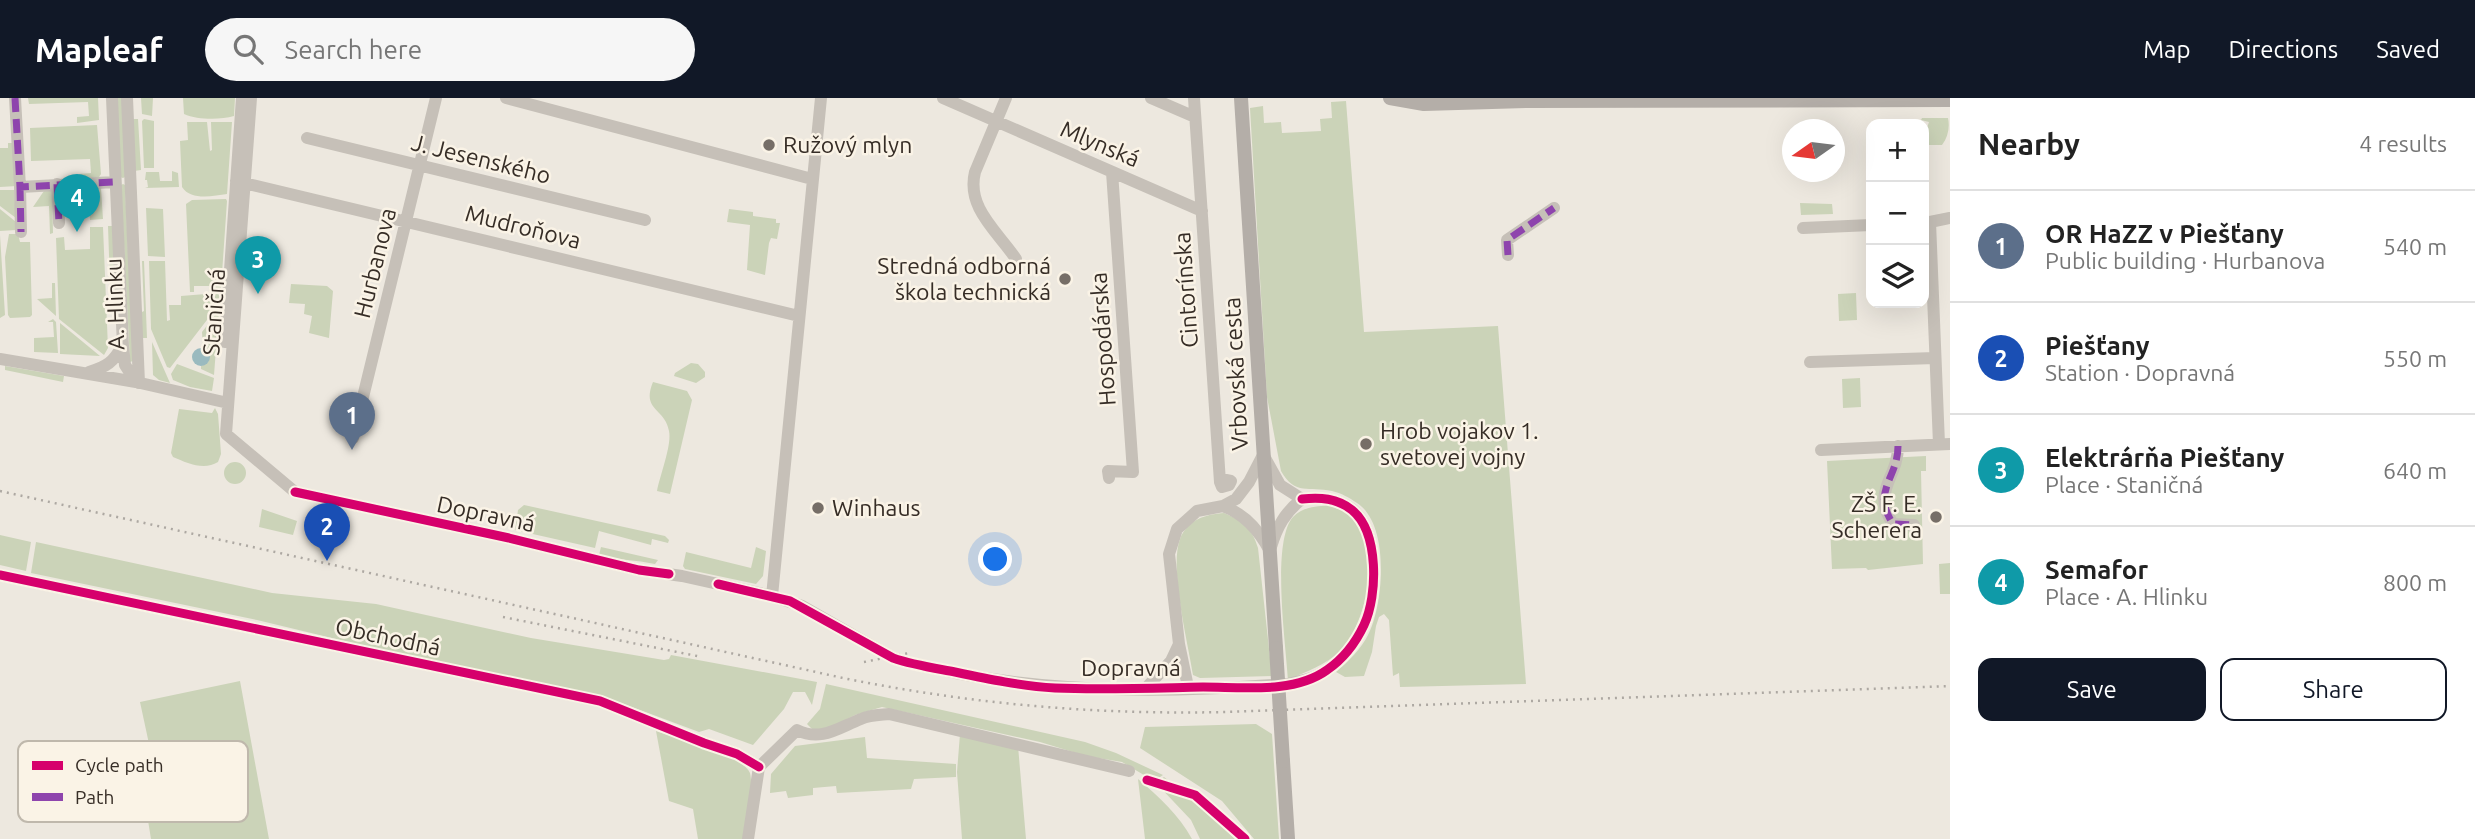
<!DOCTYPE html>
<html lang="en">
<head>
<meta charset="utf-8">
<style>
	:root { --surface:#fff; --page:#f6f6f6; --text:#222; --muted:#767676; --line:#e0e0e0; --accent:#111827 }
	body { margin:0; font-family:Ubuntu,sans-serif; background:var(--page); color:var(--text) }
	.controls { position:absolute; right:21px; top:21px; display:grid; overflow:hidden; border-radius:14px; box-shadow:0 7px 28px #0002 }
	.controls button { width:63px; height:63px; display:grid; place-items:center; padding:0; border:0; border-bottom:2px solid var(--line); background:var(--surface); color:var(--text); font:35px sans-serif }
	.compass { position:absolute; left:1782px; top:21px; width:63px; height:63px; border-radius:50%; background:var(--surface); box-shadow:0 7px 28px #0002; rotate:256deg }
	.you { position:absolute; left:996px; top:462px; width:24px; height:24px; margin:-18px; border:5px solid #fff; border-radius:50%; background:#1a73e8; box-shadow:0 0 0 10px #1a73e833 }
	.badge { display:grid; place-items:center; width:46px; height:46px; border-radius:50%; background:var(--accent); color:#fff; font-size:23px; font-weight:700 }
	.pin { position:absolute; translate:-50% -58px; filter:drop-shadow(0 2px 4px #0008) }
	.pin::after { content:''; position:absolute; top:37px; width:24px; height:21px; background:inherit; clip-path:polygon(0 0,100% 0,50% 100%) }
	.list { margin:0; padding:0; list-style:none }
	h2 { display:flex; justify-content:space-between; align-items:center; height:91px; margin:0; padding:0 28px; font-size:30px }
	h2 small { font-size:23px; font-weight:400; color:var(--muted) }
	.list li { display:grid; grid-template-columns:46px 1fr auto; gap:21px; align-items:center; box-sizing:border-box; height:112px; padding:0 28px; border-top:2px solid var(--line) }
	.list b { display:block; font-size:26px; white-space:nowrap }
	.list p { margin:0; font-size:23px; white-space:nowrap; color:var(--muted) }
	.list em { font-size:23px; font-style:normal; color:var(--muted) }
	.actions { display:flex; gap:14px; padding:21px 28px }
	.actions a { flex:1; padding:16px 0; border:2px solid var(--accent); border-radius:14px; text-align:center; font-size:24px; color:var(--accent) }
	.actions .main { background:var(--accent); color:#fff }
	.icon { flex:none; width:38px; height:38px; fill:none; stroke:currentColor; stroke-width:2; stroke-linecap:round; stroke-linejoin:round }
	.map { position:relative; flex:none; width:1950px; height:741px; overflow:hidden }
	header { display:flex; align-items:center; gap:42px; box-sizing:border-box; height:98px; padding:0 35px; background:var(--accent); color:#fff }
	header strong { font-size:33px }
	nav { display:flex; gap:38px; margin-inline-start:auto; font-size:24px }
	.search { width:490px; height:63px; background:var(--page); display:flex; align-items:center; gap:18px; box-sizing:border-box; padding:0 24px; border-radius:38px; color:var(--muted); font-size:26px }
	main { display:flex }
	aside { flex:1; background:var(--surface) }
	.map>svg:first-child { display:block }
	.green { fill:#cbd3b8 }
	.water { fill:#9ababf }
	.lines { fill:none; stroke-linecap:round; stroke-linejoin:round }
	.minor { stroke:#c6c0b8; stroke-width:12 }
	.major { stroke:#b4aea8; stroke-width:14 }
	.rail { stroke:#ada8a2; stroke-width:2.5; stroke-dasharray:2 5; stroke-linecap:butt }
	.major-bridge { stroke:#b4aea8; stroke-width:14 }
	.quiet { stroke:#8e44ad; stroke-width:7; stroke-dasharray:14 7; stroke-linecap:butt }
	.cycleway-casing { stroke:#faf3e6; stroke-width:13 }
	.cycleway { stroke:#d6006c; stroke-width:9 }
	.poi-dot { fill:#766e67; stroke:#faf3e6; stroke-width:2.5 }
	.labels { text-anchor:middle; stroke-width:5; stroke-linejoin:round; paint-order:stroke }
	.street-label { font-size:23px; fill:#362d26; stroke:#faf3e6 }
	.poi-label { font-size:23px; fill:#362d26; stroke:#faf3e6; text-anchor:start }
	.key { fill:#faf3e6; stroke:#bfb8ac; stroke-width:2 }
	.key-label { font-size:19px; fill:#362d26 }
</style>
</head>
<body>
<header>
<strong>Mapleaf</strong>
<div class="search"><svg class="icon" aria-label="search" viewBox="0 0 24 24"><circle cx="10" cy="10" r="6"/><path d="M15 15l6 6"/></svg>Search here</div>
<nav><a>Map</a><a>Directions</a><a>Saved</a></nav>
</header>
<main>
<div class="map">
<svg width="1950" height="741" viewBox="0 0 1950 741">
	<rect width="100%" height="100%" fill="#ede8df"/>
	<path class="green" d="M28 0H98L99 22 77 25V19L89 18 88 4 29 6Z
		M116 0H123L125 79 123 80 120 79Z
		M141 0H153L152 18 142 16Z
		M183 0H235L234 18C220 22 198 22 184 16Z
		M1346 3 1364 234 1498 228 1526 586 1400 589 1399 575 1393 578 1389 522 1384 516 1379 519 1376 528 1372 554 1364 578 1345 579 1336 574C1348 564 1361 551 1368 537 1384 506 1390 426 1357 405 1350 400 1341 395 1332 393 1309 388 1295 398 1281 373L1267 299 1250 10 1263 8 1264 25 1281 24 1282 35 1321 33 1320 21 1332 20 1331 4Z
		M1922 20H1948C1950 29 1948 39 1942 47H1924V30H1927L1929 24 1921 22Z
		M132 21H138L141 72 134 73Z
		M144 21 154 23V70H144L142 23Z
		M187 24H207L210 53 212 52 211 24H232L227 96C213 98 191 103 182 89L180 43 188 42Z
		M97 27 101 76 99 79 79 80V76L91 75 90 61 31 63 30 30Z
		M8 45H15L17 88 0 89V50H8Z
		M172 73 178 75 179 89 145 90 148 89 147 82H145L146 74H159L160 83H172Z
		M123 86 125 87 133 263 130 264 121 87Z
		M87 89 101 90 103 121 90 122 89 107 61 108 60 97 86 96Z
		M46 90H52L53 135 50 136 49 108 33 109Z
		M0 92H14L16 120 0 108Z
		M226 101 227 103 221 190 218 193H209V188H194V194H190L186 106 192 102Z
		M1800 105 1832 106 1833 116 1801 117Z
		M146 110 163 111 165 159 148 158Z
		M0 111 16 124V132L0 133Z
		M729 111 753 114V118L776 121V125H780L777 141 771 140 769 145 765 177 747 172 750 127 727 124Z
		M108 128H113L117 227 111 214Z
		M90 129H103L108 250 104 257 59 221 56 140 64 139 65 152 90 151Z
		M9 136H18L20 144H30L32 217 30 219 10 220 8 217 5 159Z
		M0 137 5 217 0 220Z
		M142 163H144L147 240H141L140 215 144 213Z
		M149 163H165L167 223 170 222 169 207H181V198L218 195 220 198V205L170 270 167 269 151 231Z
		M52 185H55L56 218 37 201 52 200Z
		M291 186 327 188 333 193 329 240 309 235 312 218 304 216 305 206 289 205Z
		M1856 195 1857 222 1839 223 1838 196Z
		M219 212 214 277 201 271V268L208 264 209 259 203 250 202 234Z
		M53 221 56 224 58 255 34 254V240L54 239 53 224H48Z
		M60 225 100 258 60 256Z
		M152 244 170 285 159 282 153 277Z
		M691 265 698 266 705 274V279L696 285 674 278 675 275Z
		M177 266 214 280 212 293 190 289 173 282 171 276Z
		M5 268 64 278 63 284 5 272Z
		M1860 280 1861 309 1843 310 1842 281Z
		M653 284 687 293 692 302 670 396 657 393C660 377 672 347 669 333 665 310 641 313 653 284Z
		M215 310 218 316 221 356 218 364C204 373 187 365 173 359L171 355 179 311 212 315Z
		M1926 358V373H1921L1923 466 1868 472 1866 470 1832 471 1827 363Z
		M224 375a11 11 0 1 1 22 0a11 11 0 1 1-22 0Z
		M524 407 665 438 669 442 668 445 652 441 651 447 599 433 595 450 515 432 518 412Z
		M1328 407C1334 410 1342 411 1348 416 1384 443 1368 525 1340 553 1326 567 1305 574 1288 582 1286 547 1271 444 1293 419 1302 409 1315 409 1328 407Z
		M262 411 297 423 293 437 259 429Z
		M1224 415C1243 423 1252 430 1258 450L1272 578 1200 580 1193 577C1188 544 1169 471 1180 441 1187 422 1206 416 1224 415Z
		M0 437 31 444 26 473 0 467Z
		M36 444 272 495 376 506 531 540 664 562 669 561 671 557 817 584 812 607 805 594H793L784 611 753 647 709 631 699 634 608 600 382 552 257 522 31 475Z
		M601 449 658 462 655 466C636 462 618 462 599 457Z
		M756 449 766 453 763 478 756 486 685 471 683 468 686 454 751 470Z
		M1950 465V496H1940L1939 466Z
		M240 583 269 741H151L140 673 154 669 140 604Z
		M826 586 1085 644 1116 655 1163 677 1154 683 1122 664 1086 658 1040 644 882 609 855 617 826 632 814 633 807 626 820 611Z
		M1256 626 1272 636 1279 741H1254L1222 703 1140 650 1145 629Z
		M656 633C675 640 743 657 750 675 754 690 745 725 743 741H698L693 711 669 703Z
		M960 636 1018 648 1026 741H962L957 674Z
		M865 639 867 660 956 666V679L914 681 911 691 837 695 836 688 813 690V697L788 700 786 693 770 695 771 676 795 648Z
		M1164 679 1201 708 1235 741H1200L1191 722 1156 685Z
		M1138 681C1159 699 1179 717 1192 741H1145Z"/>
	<path class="water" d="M192 259a9 9 0 1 1 18 0a9 9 0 1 1-18 0Z"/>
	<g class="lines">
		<path class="minor" d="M15 0 20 89 115 84
			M112 0 123 248 125 267 136 284
			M127 0 139 285
			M251 0 226 336 295 394 509 440 639 472 682 478 772 498 802 508 893 560C913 567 935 570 956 575 1063 596 1180 594 1288 586 1302 583 1317 580 1328 571 1343 559 1357 543 1365 525 1377 495 1379 435 1353 412 1338 400 1320 399 1302 401
			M506 0 812 81
			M943 0 1202 113
			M1006 0 975 74C966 110 998 134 1016 161
			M1151 0 1195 19
			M1194 0 1220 384 1222 389 1229 387 1231 383 1221 381
			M307 40 645 122
			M236 83 799 218
			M57 86 59 125
			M20 89 21 134
			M1803 130 1871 127
			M1508 157 1507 142 1554 110
			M225 244 242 0
			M0 261 136 284 228 305
			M1810 264 1935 260
			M89 274C106 269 114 264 122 248
			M353 340 436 0
			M1939 346 1930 124 1950 120
			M1898 348C1898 381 1871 392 1893 426L1914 427
			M1821 352 1950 346
			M1265 360 1280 387 1302 401
			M1109 380 1108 373 1133 374 1112 74
			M1223 408C1245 416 1259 432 1270 453
			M1271 449C1277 429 1285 414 1302 401
			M0 477 600 603 704 645 737 656 759 669
			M772 498 821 0
			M1188 589 1179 546 1169 456 1177 431 1197 413 1223 408 1236 401 1249 384 1263 357
			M1146 590 1171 563 1179 546
			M748 741 759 669 797 632C821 644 838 630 861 621 869 617 879 617 889 616L1129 673"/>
		<path class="major" d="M1241 0 1276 550
			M1390 0 1424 6 1527 3 1950 2
			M1283 663 1288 741"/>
		<path class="rail" d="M0 393 843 580C970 606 1096 617 1225 614L1950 588
			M503 519 702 559
			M864 564 909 555"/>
		<path class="major-bridge" d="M1276 550 1283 663"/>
		<path class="quiet" d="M15 0 20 89 115 84
			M57 86 59 125
			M20 89 21 134
			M1508 157 1507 142 1554 110
			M1898 348C1898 381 1871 392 1893 426L1914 427"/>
		<defs>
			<path id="cycleway" d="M295 394 509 440 639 472 669 476
				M0 477 600 603 704 645 737 656 759 669
				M718 486 790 503 893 560C913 567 934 570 955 574 988 581 1021 588 1055 590 1104 592 1154 590 1203 589 1242 589 1294 596 1327 572 1343 561 1356 544 1364 527 1378 497 1379 434 1352 412 1337 400 1320 399 1302 401
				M1147 682 1195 697 1245 741"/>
		</defs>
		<use href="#cycleway" class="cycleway-casing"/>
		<use href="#cycleway" class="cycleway"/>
	</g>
	<g class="poi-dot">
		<circle cx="769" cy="47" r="7"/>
		<circle cx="1065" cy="181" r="7"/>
		<circle cx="1366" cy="346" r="7"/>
		<circle cx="818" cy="410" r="7"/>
		<circle cx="1936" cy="419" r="7"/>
	</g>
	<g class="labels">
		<g class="street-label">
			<text transform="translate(1100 46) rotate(23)" y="8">Mlynská</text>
			<text transform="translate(481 61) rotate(14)" y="8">J. Jesenského</text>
			<text transform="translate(523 129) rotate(14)" y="8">Mudroňova</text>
			<text transform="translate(375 165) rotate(-76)" y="8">Hurbanova</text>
			<text transform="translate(1186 192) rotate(-94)" y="8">Cintorínska</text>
			<text transform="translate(115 206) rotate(-92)" y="8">A. Hlinku</text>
			<text transform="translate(214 214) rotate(-86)" y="8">Staničná</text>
			<text transform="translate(1103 241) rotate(-94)" y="8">Hospodárska</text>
			<text transform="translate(1236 276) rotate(-93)" y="8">Vrbovská cesta</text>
			<text transform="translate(486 416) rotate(12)" y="8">Dopravná</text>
			<text transform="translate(388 539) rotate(12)" y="8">Obchodná</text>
			<text x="1131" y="578">Dopravná</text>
		</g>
		<g class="poi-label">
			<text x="783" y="55">Ružový mlyn</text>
			<text x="1051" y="176" text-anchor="end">Stredná odborná<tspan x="1051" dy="26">škola technická</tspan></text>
			<text x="1380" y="341">Hrob vojakov 1.<tspan x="1380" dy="26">svetovej vojny</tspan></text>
			<text x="1922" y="414" text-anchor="end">ZŠ F. E.<tspan x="1922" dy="26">Scherera</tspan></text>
			<text x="832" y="418">Winhaus</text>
		</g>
	</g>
	<rect x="18" y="643" width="230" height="81" rx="10" class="key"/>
	<rect x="32" y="663" width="31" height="9" fill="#d6006c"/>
	<rect x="32" y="695" width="31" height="8" fill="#8e44ad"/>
	<g class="key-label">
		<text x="75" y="674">Cycle path</text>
		<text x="75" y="706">Path</text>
	</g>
</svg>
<div class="controls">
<button>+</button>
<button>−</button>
<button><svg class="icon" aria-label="layers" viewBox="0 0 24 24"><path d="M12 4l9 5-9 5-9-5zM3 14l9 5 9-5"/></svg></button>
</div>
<svg class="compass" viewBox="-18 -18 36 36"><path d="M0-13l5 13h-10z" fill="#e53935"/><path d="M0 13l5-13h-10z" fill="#767676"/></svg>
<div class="you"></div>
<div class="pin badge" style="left:352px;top:352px;background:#5c6f8a">1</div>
<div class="pin badge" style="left:327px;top:463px;background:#1a4fb4">2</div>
<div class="pin badge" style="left:258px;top:196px;background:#0f9aa8">3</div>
<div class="pin badge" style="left:77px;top:134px;background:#0f9aa8">4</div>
</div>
<aside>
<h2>Nearby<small>4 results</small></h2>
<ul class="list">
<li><span class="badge" style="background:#5c6f8a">1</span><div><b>OR HaZZ v Piešťany</b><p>Public building · Hurbanova</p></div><em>540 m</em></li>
<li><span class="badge" style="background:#1a4fb4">2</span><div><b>Piešťany</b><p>Station · Dopravná</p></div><em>550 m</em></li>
<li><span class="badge" style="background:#0f9aa8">3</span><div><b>Elektrárňa Piešťany</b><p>Place · Staničná</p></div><em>640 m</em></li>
<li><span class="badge" style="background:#0f9aa8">4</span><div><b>Semafor</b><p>Place · A. Hlinku</p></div><em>800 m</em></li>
</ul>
<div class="actions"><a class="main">Save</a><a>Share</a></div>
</aside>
</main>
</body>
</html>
